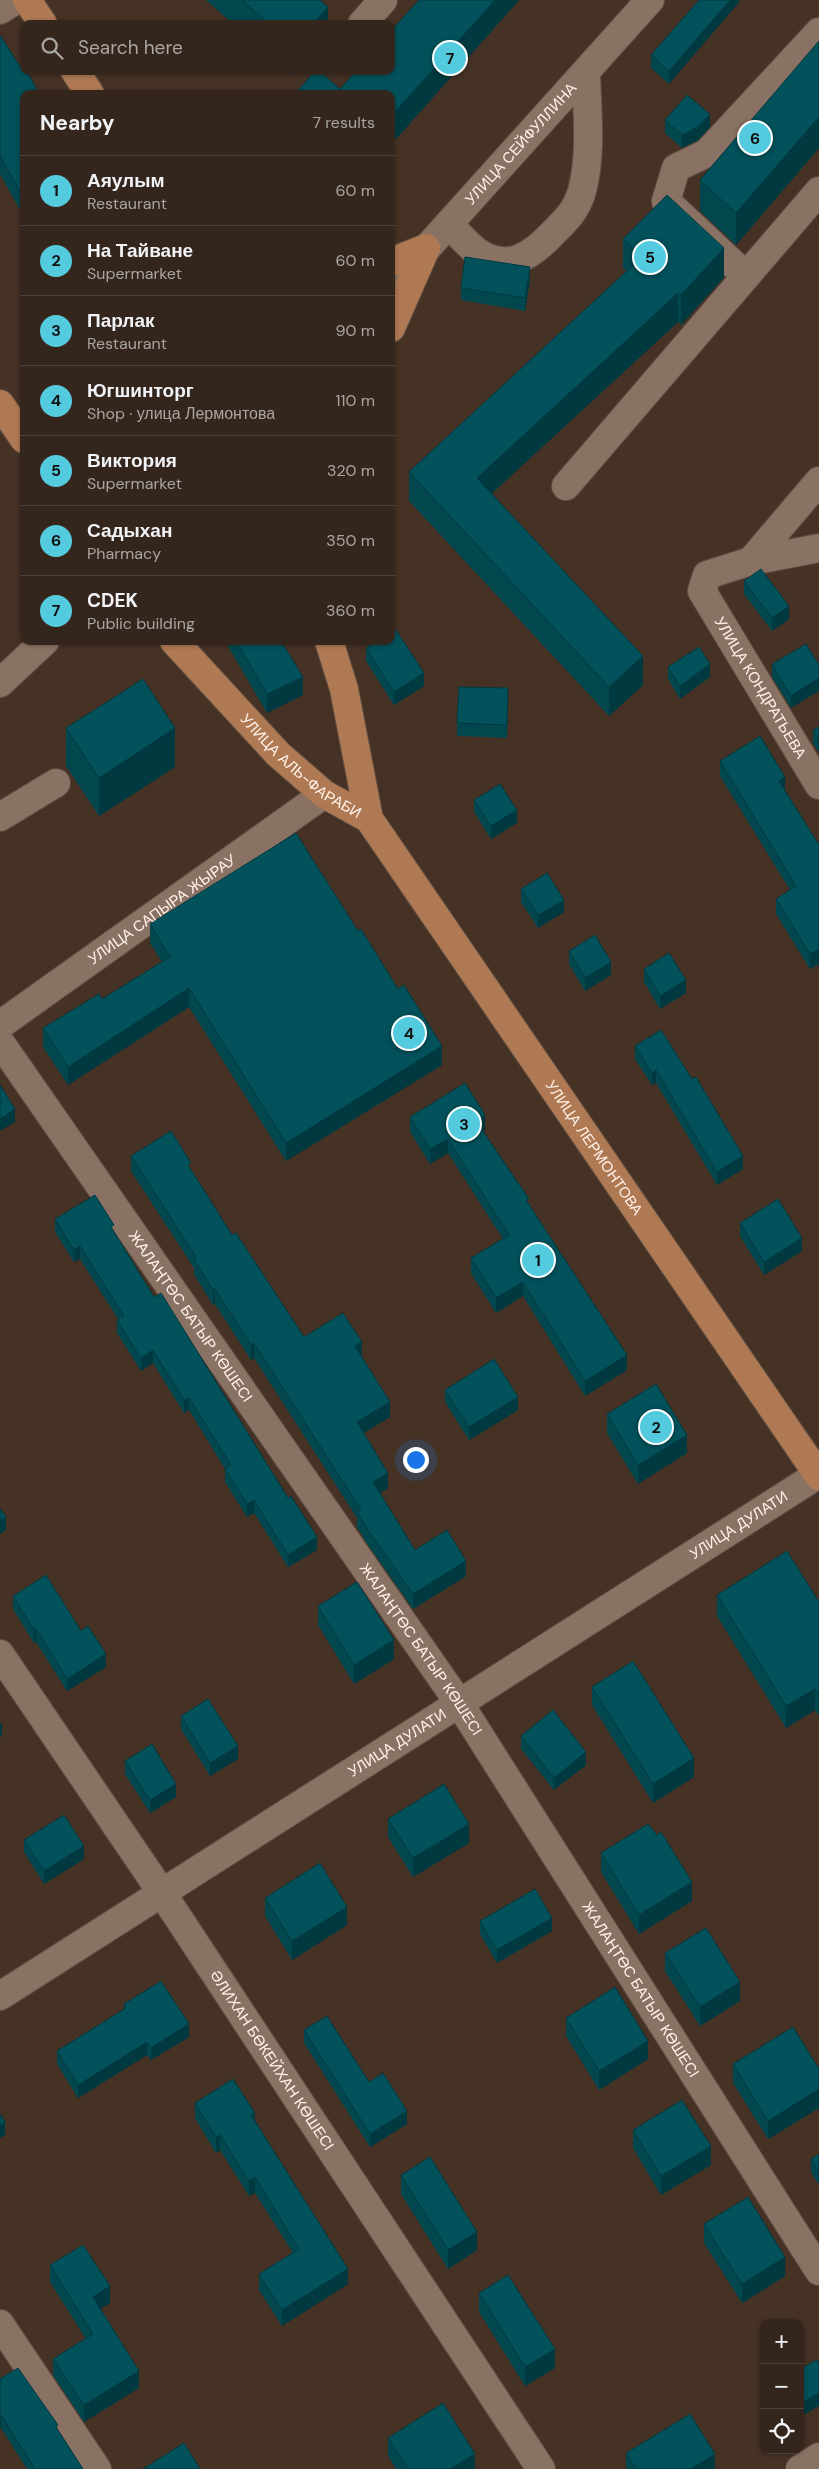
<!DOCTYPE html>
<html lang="en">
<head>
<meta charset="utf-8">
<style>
	:root { --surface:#34261c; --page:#3f3229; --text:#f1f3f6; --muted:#a9a5a3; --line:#4e433b; --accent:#54cade }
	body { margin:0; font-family:"DM Sans",sans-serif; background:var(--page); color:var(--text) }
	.controls { position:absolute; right:15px; bottom:15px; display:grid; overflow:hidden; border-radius:10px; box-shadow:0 1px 4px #0004 }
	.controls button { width:45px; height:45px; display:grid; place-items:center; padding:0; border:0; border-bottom:1px solid var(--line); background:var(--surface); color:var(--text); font:25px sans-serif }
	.you { position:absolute; left:415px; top:1459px; width:18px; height:18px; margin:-12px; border:4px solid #fff; border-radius:50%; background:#1a73e8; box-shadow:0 0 0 8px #1a73e833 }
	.badge { display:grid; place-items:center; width:32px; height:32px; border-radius:50%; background:var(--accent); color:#111; font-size:16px; font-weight:700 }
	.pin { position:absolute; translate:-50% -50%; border:2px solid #fff; box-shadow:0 1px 5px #0006 }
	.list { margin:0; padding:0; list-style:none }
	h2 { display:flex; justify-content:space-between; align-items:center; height:65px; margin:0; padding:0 20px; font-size:21px }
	h2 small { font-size:16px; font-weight:400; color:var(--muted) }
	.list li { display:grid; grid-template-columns:32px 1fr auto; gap:15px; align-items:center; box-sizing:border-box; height:70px; padding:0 20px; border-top:1px solid var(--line) }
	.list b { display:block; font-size:19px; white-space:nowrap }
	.list p { margin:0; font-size:16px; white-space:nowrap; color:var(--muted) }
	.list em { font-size:16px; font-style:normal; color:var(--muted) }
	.icon { flex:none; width:28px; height:28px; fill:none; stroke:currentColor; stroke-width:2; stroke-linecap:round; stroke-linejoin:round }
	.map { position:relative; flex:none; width:819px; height:2469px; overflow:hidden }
	.search { position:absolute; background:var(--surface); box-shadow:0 1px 4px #0004; left:20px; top:20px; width:375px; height:55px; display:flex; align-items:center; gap:12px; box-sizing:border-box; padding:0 18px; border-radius:10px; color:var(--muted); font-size:19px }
	.panel { position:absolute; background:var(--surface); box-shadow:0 1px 4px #0004; left:20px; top:90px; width:375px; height:555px; border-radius:10px }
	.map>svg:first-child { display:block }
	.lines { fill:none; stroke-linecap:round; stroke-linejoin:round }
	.minor-casing { stroke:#5f4e42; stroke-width:30 }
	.major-casing { stroke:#5f4e42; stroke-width:30 }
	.minor { stroke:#897263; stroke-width:28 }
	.major { stroke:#ae7953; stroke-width:28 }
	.wall { fill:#02464e }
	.shaded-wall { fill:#013940 }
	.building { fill:#02515b; stroke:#013940 }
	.labels { text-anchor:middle; stroke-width:5; stroke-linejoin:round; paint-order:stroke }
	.street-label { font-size:15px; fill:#fff1e9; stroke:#3b281b }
</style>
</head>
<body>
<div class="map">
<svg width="819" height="2469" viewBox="0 0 819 2469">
	<rect width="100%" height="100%" fill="#463225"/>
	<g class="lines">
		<defs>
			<g id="minor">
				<path d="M0 10 16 0"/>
				<path d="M362 24 383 0"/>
				<path d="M449 224C458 233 468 246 479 253 509 272 532 255 552 234 567 219 576 211 582 191 592 153 587 111 586 73"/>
				<path d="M746 276 666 201 676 168 707 153 819 32"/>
				<path id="s1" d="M391 288 650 0"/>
				<path d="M566 486 819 191"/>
				<path id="s2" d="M819 548 751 561 707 575 702 591 819 785"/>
				<path d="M751 561 819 481"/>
				<path d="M0 683 45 641"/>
				<path d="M0 817 56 783"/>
				<path id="s3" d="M0 1025 324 794"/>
				<path id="s4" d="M0 1042 459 1703 819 2271"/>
				<path id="s5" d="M0 1654 162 1893 541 2469"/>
				<path id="s6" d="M0 1996 819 1474"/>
				<path d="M0 2324 97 2469"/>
				<path d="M800 2469 819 2457"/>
			</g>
			<g id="major">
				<path d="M27 0 43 24"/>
				<path d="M75 71 90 94"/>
				<path d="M391 262 426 248"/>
				<path d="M391 328 426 248"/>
				<path d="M0 404 24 439"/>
				<path id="s7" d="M174 641 278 754 324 794 369 819"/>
				<path id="s8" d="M329 641 344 689 369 819 819 1476"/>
			</g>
		</defs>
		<use href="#minor" class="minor-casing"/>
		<use href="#major" class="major-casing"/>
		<use href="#minor" class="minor"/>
		<use href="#major" class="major"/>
	</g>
	<path class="wall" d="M206 0H320L328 24H233Z
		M419 0H519L396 139 391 135V94L340 89Z
		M739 0V2L669 84 651 68V55Z
		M0 35 24 94V217L0 174Z
		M819 41V148L736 245 700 211V180Z
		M287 71H298L293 76Z
		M665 120 710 127 698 140 682 148 665 133Z
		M623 239 724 277 681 325 678 322 492 493 643 685 609 716 409 501V472L627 271 623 268Z
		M530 280 525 311 461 300V288Z
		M744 581 789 619 772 631 744 594Z
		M225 641H281L303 695 267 713Z
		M366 648 424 686 394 705 366 661Z
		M772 664 819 665 791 708 772 677Z
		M668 667 710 677 680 699 668 679Z
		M508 701 507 738 457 736V723Z
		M819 727V753L813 743V730Z
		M66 728 175 767 99 816 66 766Z
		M720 761 785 791 819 845V964L810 969 776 914V899L790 890 720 776Z
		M474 800 517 823 491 839 474 812Z
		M521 889 564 912 538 928 521 902Z
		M150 924 442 1065 286 1161 189 1007 68 1085 43 1047V1028L102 999 162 962 150 943Z
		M569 951 611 975 585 991 569 964Z
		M644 969 686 993 660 1009 644 982Z
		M635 1046 743 1169 717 1185 656 1083 652 1085 635 1059Z
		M410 1117 485 1130 483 1131 529 1204 627 1370 585 1396 523 1296 496 1313 471 1273V1258L503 1239 448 1153 430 1164 410 1132Z
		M131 1156 191 1169 232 1235 304 1337 362 1357 390 1417 363 1433 388 1488 380 1493 415 1550 466 1576 413 1609 368 1545 357 1527V1518L254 1358 251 1360 215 1304 213 1305 194 1274V1268L131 1171Z
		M55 1219 114 1232 154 1297 317 1550 288 1567 254 1513 247 1517 225 1482V1469L189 1410 184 1413 153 1363 141 1371 117 1333V1320L118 1319 80 1259 74 1262 55 1232Z
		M740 1223 802 1251 764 1275 740 1236Z
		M445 1390 518 1410 469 1440 445 1402Z
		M607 1414 687 1453 638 1484 607 1433Z
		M717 1595 819 1602V1716L815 1710 786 1728 717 1616Z
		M13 1596 81 1631 106 1667 67 1691 36 1642 34 1643 13 1609Z
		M318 1606 394 1659 354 1684 318 1625Z
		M592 1687 694 1777 653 1803 592 1705Z
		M181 1716 238 1759 210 1776 181 1729Z
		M521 1736 586 1765 554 1790 521 1749Z
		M125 1761 176 1797 150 1813 125 1774Z
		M388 1819 469 1843 413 1877 388 1837Z
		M24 1840 84 1859 44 1884 24 1852Z
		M601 1853 692 1901 639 1934 601 1872Z
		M265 1898 347 1925 292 1960 265 1916Z
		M480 1921 552 1931 497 1963 480 1934Z
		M665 1953 740 2001 700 2026 665 1971Z
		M124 2004 189 2037 151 2060 147 2055 78 2098 57 2064V2051L124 2010Z
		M566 2018 648 2059 599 2090 566 2036Z
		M304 2030 369 2082 407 2124 370 2147 304 2043Z
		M733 2064 819 2069V2108L768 2139 733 2083Z
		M195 2103 255 2120 348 2284 282 2326 259 2290V2274L293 2253 255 2193 249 2196 220 2150 216 2153 195 2118Z
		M633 2130 711 2165 661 2195 633 2148Z
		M819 2154V2185L811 2172V2159Z
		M401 2175 477 2250 448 2269 401 2194Z
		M704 2224 785 2276 742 2303 704 2243Z
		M50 2265 110 2303 100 2309 139 2388 84 2422 53 2375V2359L86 2339 50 2282Z
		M479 2293 555 2368 525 2386 479 2312Z
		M0 2379 58 2430 83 2469H27L1 2428Z
		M763 2392V2410L760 2406V2393Z
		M388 2438 475 2469H396L388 2456Z
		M626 2453 715 2469H626Z"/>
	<path class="shaded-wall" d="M495 0H519L396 139V111Z
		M730 0H739V2L669 84V71Z
		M328 7V24H313Z
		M293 71H298L293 76Z
		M710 114V127L698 140 682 148V135Z
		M819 117V148L736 245V213Z
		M724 248V277L681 325V295Z
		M530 267V280L525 311V298Z
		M678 293V322L477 507V478Z
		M789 606V619L772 631V618Z
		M643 656V685L609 716V687Z
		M710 664V677L680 699V686Z
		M424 673V686L394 705V692Z
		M303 677V695L267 713V694Z
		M819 678V691L791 708V696Z
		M175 728V767L99 816V778Z
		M785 777V792L779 781Z
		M517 810V823L491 839V826Z
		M564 900V912L538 928V915Z
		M819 949V964L810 969V954Z
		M611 962V975L585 991V978Z
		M686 980V993L660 1009V996Z
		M189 988V1007L68 1085V1067Z
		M442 1046V1065L286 1161V1143Z
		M656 1070V1083L652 1085V1073Z
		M15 1109V1122L0 1131V1119Z
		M485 1115V1130L476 1135V1121Z
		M448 1139V1153L430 1164V1149Z
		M743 1156V1169L717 1185V1172Z
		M802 1238V1251L764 1275V1262Z
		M80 1246V1259L74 1262V1250Z
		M523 1282V1296L496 1313V1298Z
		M215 1289V1304L213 1305V1290Z
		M362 1342V1357L355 1346Z
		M254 1343V1358L251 1360V1345Z
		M153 1350V1363L141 1371V1358Z
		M627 1355V1370L585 1396V1381Z
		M518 1397V1410L469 1440V1427Z
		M189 1398V1410L184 1413V1400Z
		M390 1402V1417L357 1437V1422Z
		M687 1435V1453L638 1484V1465Z
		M388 1473V1488L373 1497V1482Z
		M254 1500V1513L247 1517V1504Z
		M6 1517V1530L0 1534V1521Z
		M317 1537V1550L288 1567V1555Z
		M466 1561V1576L413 1609V1594Z
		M36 1629V1642L34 1643V1630Z
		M394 1640V1659L354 1684V1665Z
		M106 1654V1667L67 1691V1679Z
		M815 1689V1710L786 1728V1706Z
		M2 1723V1736L0 1737V1724Z
		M238 1746V1759L210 1776V1763Z
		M586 1752V1765L554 1790V1778Z
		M694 1758V1777L653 1803V1784Z
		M176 1784V1797L150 1813V1800Z
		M469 1824V1843L413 1877V1858Z
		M84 1846V1859L44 1884V1871Z
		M692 1882V1901L639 1934V1915Z
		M347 1907V1925L292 1960V1941Z
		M552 1918V1931L497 1963V1950Z
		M740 1982V2001L700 2026V2007Z
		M189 2024V2037L151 2060V2048Z
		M648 2041V2059L599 2090V2071Z
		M147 2042V2055L78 2098V2085Z
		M819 2089V2108L768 2139V2121Z
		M407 2111V2124L370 2147V2134Z
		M255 2113V2129L251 2115Z
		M5 2122V2135L0 2138V2125Z
		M220 2135V2150L216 2153V2137Z
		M711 2146V2165L661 2195V2176Z
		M255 2177V2193L249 2196V2181Z
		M477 2232V2250L448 2269V2250Z
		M785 2257V2276L742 2303V2284Z
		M348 2269V2284L282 2326V2310Z
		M110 2286V2303L93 2313V2297Z
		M555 2349V2368L525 2386V2367Z
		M139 2371V2388L84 2422V2405Z
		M819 2393V2406L800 2417V2404Z
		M1 2415V2428H0V2416Z
		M475 2454V2469H450Z
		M715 2454V2469H691Z"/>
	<path class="building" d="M242 0H320L328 7 313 24H269Z
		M419 0H495L396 111 391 107V94H295L315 71H319L340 89 356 71H391V31Z
		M699 0H730L669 71 651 55Z
		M0 35 19 65 22 63 24 66V71H27L39 94H24V199L0 156Z
		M819 41V117L736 213 700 180Z
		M687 95 710 114 698 127 682 135 665 120Z
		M667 195 724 248 681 295 678 293 477 478 643 656 609 687 409 472 642 257 623 239Z
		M465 257 530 267 525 298 461 288Z
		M761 569 789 606 772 618 744 581Z
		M396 630 424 673 394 692 366 648 377 641H391V633Z
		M236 641H281L303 677 267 694Z
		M806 644 819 665V678L791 696 772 664Z
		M699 647 710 664 680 686 668 667Z
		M143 679 175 728 99 778 66 728Z
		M459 687 508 688 507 725 457 723Z
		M819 727V740L813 730Z
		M760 736 785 777 779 781 819 845V949L810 954 776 899 796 886 720 761Z
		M500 784 517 810 491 826 474 800Z
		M296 833 358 931 361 929 398 989 404 985 442 1046 286 1143 189 988 68 1067 43 1028 99 994 102 999 170 957 150 924Z
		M547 873 564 900 538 915 521 889Z
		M595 935 611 962 585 978 569 951Z
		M669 953 686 980 660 996 644 969Z
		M661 1030 692 1079 696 1077 743 1156 717 1172 656 1070 652 1073 635 1046Z
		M465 1083 485 1115 476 1121 529 1199 526 1200 627 1355 585 1381 523 1282 496 1298 471 1258 509 1235 448 1139 430 1149 410 1117Z
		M0 1085 15 1109 0 1119Z
		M171 1131 191 1163 188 1165 232 1235 236 1233 304 1337 343 1313 362 1342 355 1346 390 1402 357 1422 388 1473 373 1482 415 1550 447 1530 466 1561 413 1594 368 1530 357 1512 361 1510 254 1343 251 1345 215 1289 213 1290 194 1259 196 1257 131 1156Z
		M95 1195 114 1225 111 1227 154 1297 161 1293 288 1498 291 1496 317 1537 288 1555 254 1500 247 1504 225 1469 231 1465 189 1398 184 1400 153 1350 141 1358 117 1320 124 1316 80 1246 74 1250 55 1219Z
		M778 1199 802 1238 764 1262 740 1223Z
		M494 1359 518 1397 469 1427 445 1390Z
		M656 1384 687 1435 638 1465 607 1414Z
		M0 1508 6 1517 0 1521Z
		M787 1551 819 1602V1695L815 1689 786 1706 717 1595Z
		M46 1575 81 1631 88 1626 106 1654 67 1679 36 1629 34 1630 13 1596Z
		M357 1582 394 1640 354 1665 318 1606Z
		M633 1661 694 1758 653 1784 592 1687Z
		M208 1699 238 1746 210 1763 181 1716Z
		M553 1710 586 1752 554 1778 521 1736Z
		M152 1744 176 1784 150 1800 125 1761Z
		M444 1784 469 1824 413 1858 388 1819Z
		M64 1815 84 1846 44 1871 24 1840Z
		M648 1824 657 1835 661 1832 692 1882 639 1915 601 1853Z
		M320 1863 347 1907 292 1941 265 1898Z
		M535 1889 552 1918 497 1950 480 1921Z
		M706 1928 740 1982 700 2007 665 1953Z
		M161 1981 189 2024 151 2048 147 2042 78 2085 57 2051 126 2008 124 2004Z
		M615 1987 648 2041 599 2071 566 2018Z
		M327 2016 369 2082 383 2073 407 2111 370 2134 304 2030Z
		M793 2027 819 2069V2089L768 2121 733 2064Z
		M233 2079 255 2113 251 2115 348 2269 282 2310 259 2274 299 2249 255 2177 249 2181 220 2135 216 2137 195 2103Z
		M682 2100 711 2146 661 2176 633 2130Z
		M0 2114 5 2122 0 2125Z
		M819 2154V2172L811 2159Z
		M430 2157 477 2232 448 2250 401 2175Z
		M748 2197 785 2257 742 2284 704 2224Z
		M83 2245 110 2286 93 2297 139 2371 84 2405 53 2359 93 2334 50 2265Z
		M508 2275 555 2349 525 2367 479 2293Z
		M817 2360 819 2364V2393L800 2404V2369Z
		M18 2368 58 2425 56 2427 83 2469H35L1 2415 0 2416V2379Z
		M443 2403 475 2454 450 2469H408L388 2438Z
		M690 2414 715 2454 691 2469H636L626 2453Z
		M184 2443 200 2469H143Z"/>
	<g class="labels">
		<g class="street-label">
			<text dy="5" stroke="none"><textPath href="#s1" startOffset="194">УЛИЦА СЕЙФУЛЛИНА</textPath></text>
			<text dy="5" stroke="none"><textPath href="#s2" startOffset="245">УЛИЦА КОНДРАТЬЕВА</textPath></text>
			<text dy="5" stroke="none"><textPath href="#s7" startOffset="179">УЛИЦА АЛЬ-ФАРАБИ</textPath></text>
			<text dy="5" stroke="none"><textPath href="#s3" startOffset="199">УЛИЦА САПЫРА ЖЫРАУ</textPath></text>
			<text dy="5" stroke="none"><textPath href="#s8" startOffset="581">УЛИЦА ЛЕРМОНТОВА</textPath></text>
			<text dy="5" stroke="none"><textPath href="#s4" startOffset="334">ЖАЛАҢТӨС БАТЫР КӨШЕСІ</textPath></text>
			<text dy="5" stroke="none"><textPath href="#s6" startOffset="876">УЛИЦА ДУЛАТИ</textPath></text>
			<text dy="5" stroke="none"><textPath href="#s4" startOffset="739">ЖАЛАҢТӨС БАТЫР КӨШЕСІ</textPath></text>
			<text dy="5" stroke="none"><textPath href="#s6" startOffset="471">УЛИЦА ДУЛАТИ</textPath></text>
			<text dy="5" stroke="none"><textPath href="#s4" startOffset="1144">ЖАЛАҢТӨС БАТЫР КӨШЕСІ</textPath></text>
			<text dy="5" stroke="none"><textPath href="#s5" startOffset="489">ӘЛИХАН БӨКЕЙХАН КӨШЕСІ</textPath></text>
		</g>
	</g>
</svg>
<div class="controls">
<button>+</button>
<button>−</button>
<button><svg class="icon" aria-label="locate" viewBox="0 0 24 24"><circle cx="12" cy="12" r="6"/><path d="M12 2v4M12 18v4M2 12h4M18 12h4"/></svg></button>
</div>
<div class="you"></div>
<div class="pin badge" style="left:538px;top:1260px">1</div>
<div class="pin badge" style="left:656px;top:1427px">2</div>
<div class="pin badge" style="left:464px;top:1124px">3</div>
<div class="pin badge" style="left:409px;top:1033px">4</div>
<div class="pin badge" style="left:650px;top:257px">5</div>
<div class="pin badge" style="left:755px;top:138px">6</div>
<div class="pin badge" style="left:450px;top:58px">7</div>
<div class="search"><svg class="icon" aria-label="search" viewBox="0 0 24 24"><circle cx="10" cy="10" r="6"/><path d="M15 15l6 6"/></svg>Search here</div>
<section class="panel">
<h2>Nearby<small>7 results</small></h2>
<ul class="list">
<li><span class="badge">1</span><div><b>Аяулым</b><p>Restaurant</p></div><em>60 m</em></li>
<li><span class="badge">2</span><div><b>На Тайване</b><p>Supermarket</p></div><em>60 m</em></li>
<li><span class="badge">3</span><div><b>Парлак</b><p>Restaurant</p></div><em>90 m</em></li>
<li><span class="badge">4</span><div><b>Югшинторг</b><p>Shop · улица Лермонтова</p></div><em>110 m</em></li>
<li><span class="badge">5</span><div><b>Виктория</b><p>Supermarket</p></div><em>320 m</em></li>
<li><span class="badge">6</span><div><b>Садыхан</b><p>Pharmacy</p></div><em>350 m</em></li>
<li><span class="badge">7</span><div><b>CDEK</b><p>Public building</p></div><em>360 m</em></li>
</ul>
</section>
</div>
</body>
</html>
